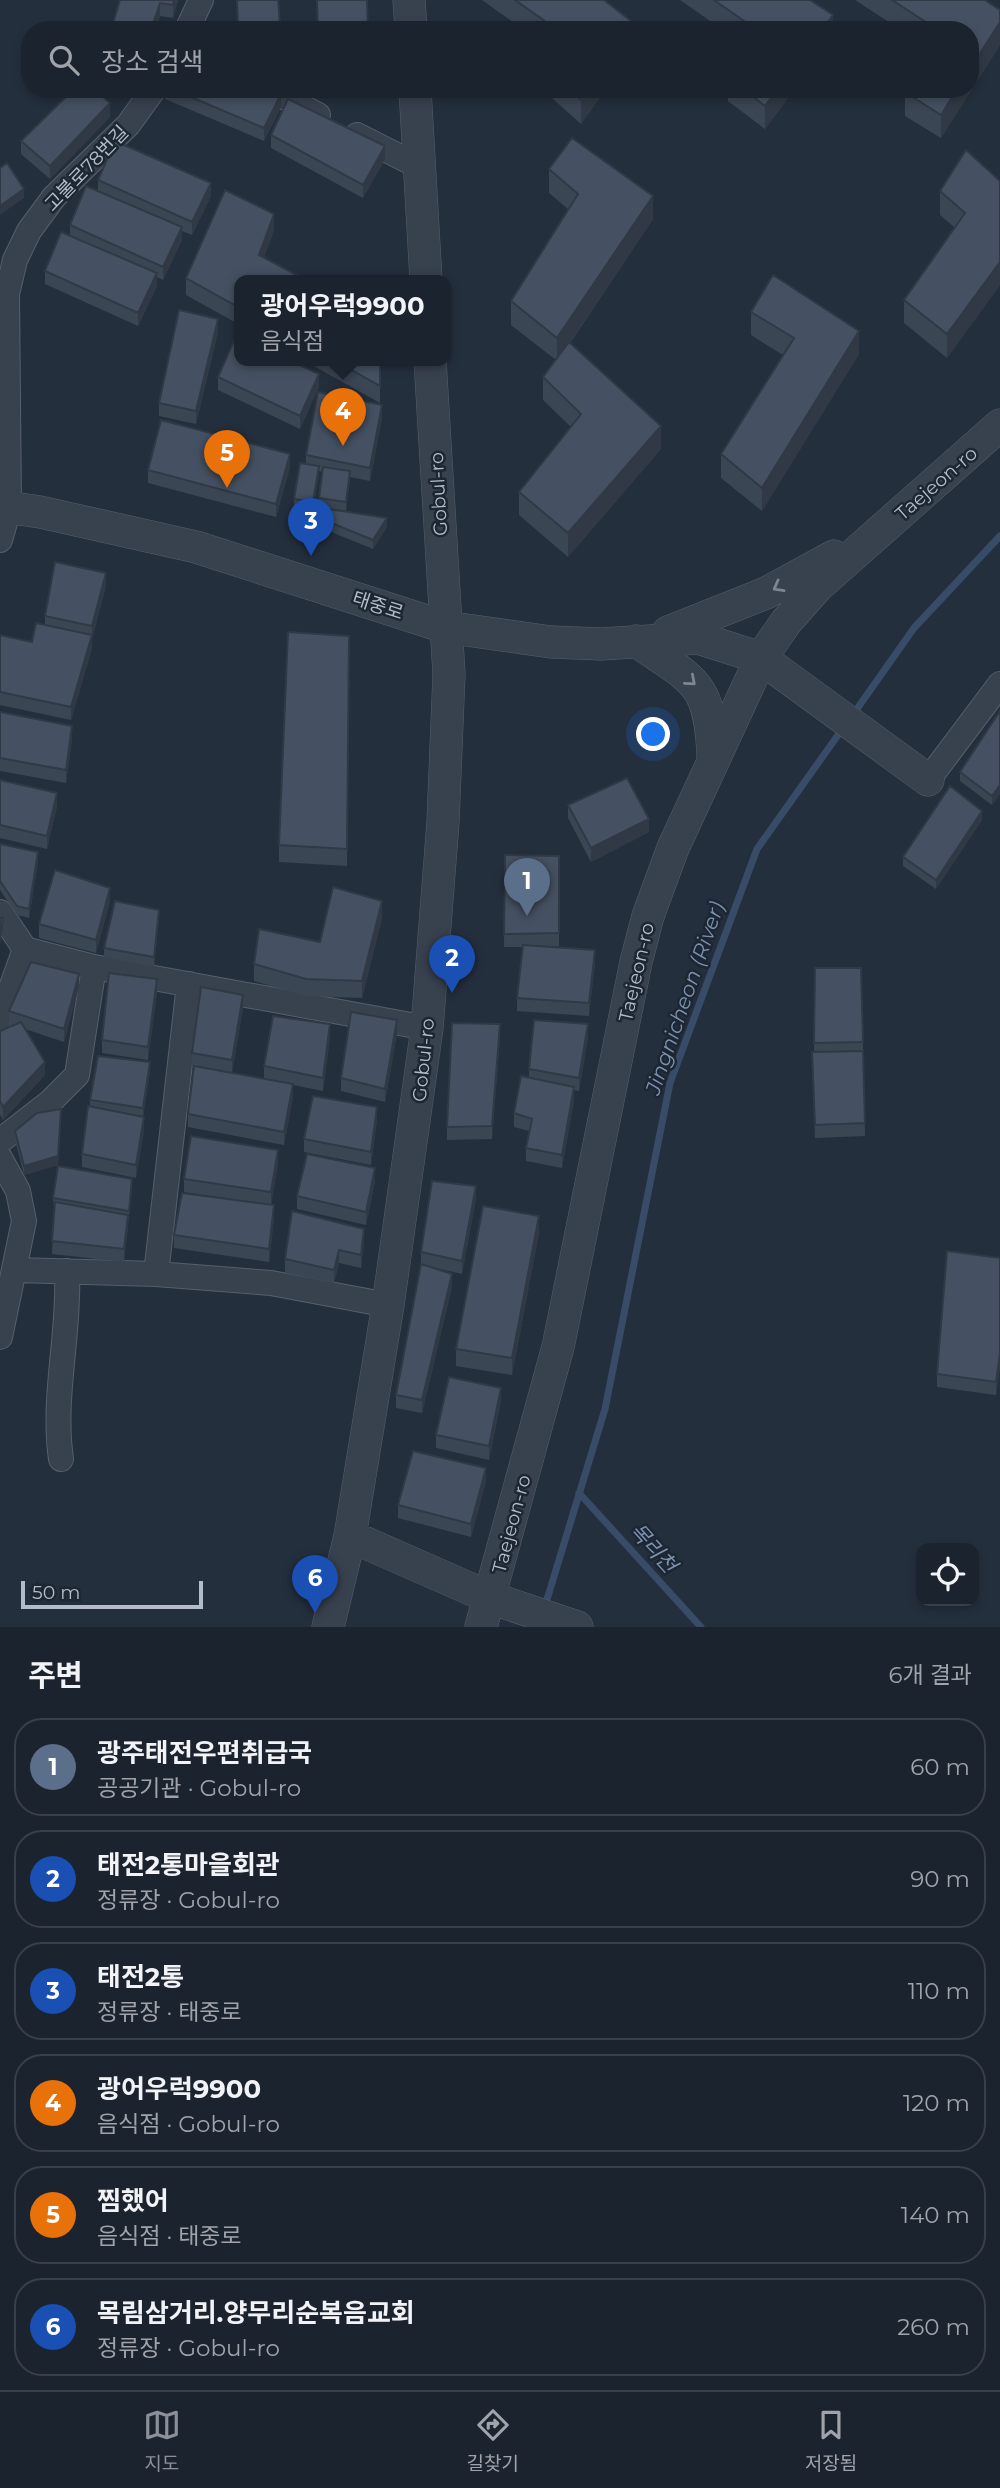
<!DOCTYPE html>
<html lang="ko">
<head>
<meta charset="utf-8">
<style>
	:root { --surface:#1b232e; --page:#242b36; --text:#f1f3f6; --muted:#a0a4aa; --line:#39404a; --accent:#8c9099 }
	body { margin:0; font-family:Montserrat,"Noto Sans KR",sans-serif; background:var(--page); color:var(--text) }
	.controls { position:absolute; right:21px; bottom:21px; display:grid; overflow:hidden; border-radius:14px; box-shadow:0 4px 10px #0003 }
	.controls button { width:63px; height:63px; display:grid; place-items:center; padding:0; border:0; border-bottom:2px solid var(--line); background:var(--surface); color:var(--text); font:35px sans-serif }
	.scale { position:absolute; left:21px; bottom:18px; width:182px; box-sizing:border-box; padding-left:7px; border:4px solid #b4bcc9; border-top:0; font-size:19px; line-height:24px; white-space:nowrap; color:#b4bcc9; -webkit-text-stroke:5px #1d2633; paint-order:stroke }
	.you { position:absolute; left:654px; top:735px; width:24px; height:24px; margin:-18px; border:5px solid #fff; border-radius:50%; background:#1a73e8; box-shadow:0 0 0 10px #1a73e833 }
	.badge { display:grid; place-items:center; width:46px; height:46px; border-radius:50%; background:var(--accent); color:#fff; font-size:23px; font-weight:700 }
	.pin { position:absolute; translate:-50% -58px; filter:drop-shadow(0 2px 4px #0008) }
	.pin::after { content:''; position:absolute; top:37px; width:24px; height:21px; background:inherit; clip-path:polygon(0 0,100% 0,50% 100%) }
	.popup { position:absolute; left:234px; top:275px; width:217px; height:91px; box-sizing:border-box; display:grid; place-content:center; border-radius:14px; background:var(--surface); filter:drop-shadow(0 2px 5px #0005); font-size:23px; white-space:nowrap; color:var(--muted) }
	.popup b { font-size:26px; color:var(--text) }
	.popup::after { content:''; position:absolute; left:50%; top:100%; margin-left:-14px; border:14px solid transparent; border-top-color:var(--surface) }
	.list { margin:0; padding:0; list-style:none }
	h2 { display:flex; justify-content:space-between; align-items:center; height:91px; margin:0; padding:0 28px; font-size:30px }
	h2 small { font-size:23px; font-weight:400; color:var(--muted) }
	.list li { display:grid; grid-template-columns:46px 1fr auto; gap:21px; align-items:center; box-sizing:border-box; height:98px; margin:0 14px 14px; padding:0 14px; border:2px solid var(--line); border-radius:28px }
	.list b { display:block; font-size:26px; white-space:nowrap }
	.list p { margin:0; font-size:23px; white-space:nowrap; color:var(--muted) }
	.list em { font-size:23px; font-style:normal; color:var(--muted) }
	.icon { flex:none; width:38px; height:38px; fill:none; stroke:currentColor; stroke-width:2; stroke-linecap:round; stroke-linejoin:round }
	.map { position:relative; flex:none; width:1000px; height:1627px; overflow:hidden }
	.search { position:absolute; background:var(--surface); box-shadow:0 4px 10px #0003; left:21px; right:21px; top:21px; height:77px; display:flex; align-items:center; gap:18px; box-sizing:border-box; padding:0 24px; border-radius:28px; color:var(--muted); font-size:26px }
	.sheet { height:763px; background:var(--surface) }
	nav { display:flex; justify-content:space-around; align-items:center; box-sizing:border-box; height:98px; border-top:2px solid var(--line); background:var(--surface); font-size:19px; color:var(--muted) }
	nav a { display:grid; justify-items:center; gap:4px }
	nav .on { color:var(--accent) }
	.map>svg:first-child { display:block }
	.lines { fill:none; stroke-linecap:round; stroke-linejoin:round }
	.stream { stroke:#394c67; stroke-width:7 }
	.minor-casing { stroke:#565f6c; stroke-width:26 }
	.tertiary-casing { stroke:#565f6c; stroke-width:33 }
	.minor { stroke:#38414e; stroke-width:24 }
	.tertiary { stroke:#38414e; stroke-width:32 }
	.wall { fill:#3b4654 }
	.shaded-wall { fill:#303945 }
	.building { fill:#455162; stroke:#303945; stroke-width:2 }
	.oneway { stroke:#7c8592 }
	.labels { text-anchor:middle; stroke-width:5; stroke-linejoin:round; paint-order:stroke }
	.street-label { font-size:19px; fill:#b4bcc9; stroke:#1d2633 }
	.water-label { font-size:21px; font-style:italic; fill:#7c92b1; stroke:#1d2633 }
</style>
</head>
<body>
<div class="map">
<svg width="1000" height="1627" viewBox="0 0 1000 1627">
	<rect width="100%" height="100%" fill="#242f3e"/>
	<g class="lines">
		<path class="stream" d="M852 716 914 628 1000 536
			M579 1493 701 1627
			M545 1606 605 1409 670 1083 757 849 843 728"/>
		<defs>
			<path id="minor" d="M187 30 201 0
				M269 89 318 115
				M357 135 420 167
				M0 540 9 509 7 294 15 260 29 231 54 197 128 125 154 89
				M928 780 1000 684
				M0 912 25 949 0 1019
				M25 949 94 967 427 1028
				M0 1141 50 1102 77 1075 94 967
				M0 1158 18 1191 24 1221 0 1337
				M16 1270 156 1274 271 1283 388 1305
				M156 1274 189 984
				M61 1459C52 1397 70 1334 67 1271"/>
			<path id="tertiary" d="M409 0 411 30
				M415 89 426 280
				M0 506 40 512 196 547 445 627 551 642 601 644 698 638 761 658 928 780
				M668 632 766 593 834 556
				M636 641C694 681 710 681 713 756
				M350 1536 491 1598 577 1627
				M328 1627 350 1536 388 1305 427 1028 443 822 449 674 430 360
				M481 1627 558 1347 636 962 648 916 673 848 761 658 786 622 817 587 1000 425"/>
		</defs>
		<use href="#minor" class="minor-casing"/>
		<use href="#tertiary" class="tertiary-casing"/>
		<use href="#minor" class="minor"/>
		<use href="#tertiary" class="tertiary"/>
	</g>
	<path class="wall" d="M120 0H178L173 18 160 16 155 30H111Z
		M237 0H278L280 30H238Z
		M482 0H604L636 30H524Z
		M680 0H810L833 30H723Z
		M855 0H985L1000 10V45L941 138 905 116V92L970 30H901Z
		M165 89H270L281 107 264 141 165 99Z
		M542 89H606L581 124Z
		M728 89H795L765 129 728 101Z
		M110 117 50 179 21 154V141Z
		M271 135 385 159 363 198 271 148Z
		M549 169 653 219 570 343 661 449 568 557 519 515V492L571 427 543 400V377L556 360 511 325V301L568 209 549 193Z
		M98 180 211 196 192 235 182 231V240L163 280 157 277V286L138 326 45 284V271L70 236V225L98 191Z
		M1000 181V285L947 358 904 323V300L955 228 940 215V191Z
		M274 231 240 280V325L186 295V278Z
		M751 312 859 354 762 511 721 478V454L783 355 751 335Z
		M218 332 196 424 159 416V403Z
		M303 360H380V403Z
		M218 377 319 387 300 429 218 390Z
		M382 418 370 481 350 477 346 511 387 527 373 549 314 525V516L319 507V498L323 472 319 471 313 511 294 508V499L306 464V455Z
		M290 467 276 517 148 483V470Z
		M106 586 92 639V648L71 720 0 705V635L32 642 45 625V616Z
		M349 636 347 866 279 862V845Z
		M1000 711V794L992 805 960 781V772Z
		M0 712 72 739 66 783 0 771Z
		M0 780 57 806 47 849 0 838Z
		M568 805 649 832 591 862 568 818Z
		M982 820 936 889 903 866V857Z
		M0 844 38 861 29 918 17 915 0 890Z
		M505 855 559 856V946L547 947 595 963 589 1016 517 1011V998L523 947H504Z
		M110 901 96 953 39 938V924Z
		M382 918 362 998 306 996 254 981V964L320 942Z
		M159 919 154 966 104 957V948Z
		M815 968 863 1042 865 1136 815 1138 812 1065V1052H814Z
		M79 987 64 1042 25 1029 45 1075 3 1120 0 1114V1031L13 1025 9 1024V1011Z
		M157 992 148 1060 102 1053V1040Z
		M243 1008 232 1073 264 1079V1066L330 1037 323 1091 293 1085V1097L284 1145 188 1127V1114L207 1069 192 1066V1053Z
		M397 1033 385 1102 341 1091V1078Z
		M500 1037 492 1139 447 1140V1127Z
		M588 1037 579 1091 574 1090V1100L562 1168 526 1161V1148L529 1131 514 1127V1113L529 1078V1069Z
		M150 1071 143 1117 144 1130 136 1178 82 1167V1154L90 1107V1100Z
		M61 1118 58 1165 24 1175 15 1140V1131Z
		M377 1120 371 1165 304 1152V1139Z
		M278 1163 271 1205 274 1218 269 1262 174 1248V1235L258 1203 184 1192V1179Z
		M375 1181 366 1225 297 1209V1196Z
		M132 1188 124 1262 52 1254 54 1207 53 1198Z
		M476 1199 462 1274 423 1265 452 1287 422 1413 396 1408V1395L421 1265V1252Z
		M539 1233 512 1375 456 1366V1349Z
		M364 1242 361 1268 339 1263 334 1283 285 1273V1259Z
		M1000 1258V1367L996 1395 937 1387V1374Z
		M501 1401 489 1460 436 1448V1435Z
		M486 1481 471 1537 398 1518V1505Z"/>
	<path class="shaded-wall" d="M174 0H178L173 18V5Z
		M160 3V16L155 30H151Z
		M833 15V30H822Z
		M1000 22V45L941 138V115L957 89H970V69Z
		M589 89H606L581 124V100Z
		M777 89H795L765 129V106Z
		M281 94V107L264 141V128Z
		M110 103V117L50 179V166Z
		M385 146V159L363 198V185Z
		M211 183V196L192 235V222Z
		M24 189V198L0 215V206Z
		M653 196V219L557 361V338Z
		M274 214V231L259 272V255Z
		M182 227V240L163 280V267Z
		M1000 262V285L947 358V334Z
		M157 273V286L138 326V313Z
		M218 319V332L196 424V411Z
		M859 331V354L762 511V488Z
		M319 374V387L300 429V416Z
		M382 405V418L370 481V468Z
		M661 426V449L568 557V533Z
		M290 454V467L276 517V504Z
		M319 466V474L313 511V502Z
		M350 471V480L346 511V502Z
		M387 518V527L373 549V540Z
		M106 573V586L92 639V648L71 720V707L92 635V626Z
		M72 726V739L66 783V770Z
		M1000 785V794L992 805V796Z
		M57 793V806L47 849V836Z
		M982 811V820L936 889V880Z
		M649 819V832L591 862V848Z
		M38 852V861L29 918V909Z
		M110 888V901L96 953V940Z
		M382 901V918L362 998V981Z
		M159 910V919L154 966V957Z
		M3 918V927L0 944V935Z
		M595 950V963L589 1016V1003Z
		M79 974V987L64 1042V1029Z
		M157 979V992L148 1060V1047Z
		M243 995V1008L232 1073V1060Z
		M397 1020V1033L385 1102V1089Z
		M330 1024V1037L323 1091V1078Z
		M500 1024V1037L492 1139V1126Z
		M588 1024V1037L579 1091V1078Z
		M45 1062V1075L3 1120V1107Z
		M150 1062V1071L143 1117V1108Z
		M293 1084V1097L284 1145V1132Z
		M574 1087V1100L562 1168V1155Z
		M377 1107V1120L371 1165V1152Z
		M61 1109 58 1165 24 1175V1166Z
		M144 1117V1130L136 1178V1165Z
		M278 1150V1163L271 1205V1192Z
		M375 1168V1181L366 1225V1212Z
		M476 1186V1199L462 1274V1261Z
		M274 1205V1218L269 1262V1249Z
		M128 1215V1228L124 1262V1249Z
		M539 1216V1233L512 1375V1358Z
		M364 1229V1242L361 1268V1255Z
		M339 1250V1263L334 1283V1270Z
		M452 1274V1287L422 1413V1400Z
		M1000 1354V1367L996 1395V1382Z
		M501 1388V1401L489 1460V1446Z
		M486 1468V1481L471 1537V1524Z"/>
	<path class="building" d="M120 0H174L173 5 160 3 151 30H111Z
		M237 0H278L280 24 238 25Z
		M317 0H367L368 30H318Z
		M515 0H604L636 25 633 30H555L556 29Z
		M714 0H810L833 15 822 30H757Z
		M892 0H985L1000 10V22L970 69V30H938Z
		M74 89H94L110 103 50 166 21 141Z
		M172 89H270L281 94 264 128Z
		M568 89H589L581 100Z
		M743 89H777L765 106Z
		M907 89H957L941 115 905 92Z
		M288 99 385 146 363 185 271 135Z
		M572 138 653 196 557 338 511 301 578 194 549 169Z
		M115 141 211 183 192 222 98 180Z
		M966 150 1000 181V262L947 334 904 300 965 213 940 191Z
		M7 163 24 189 0 206V168Z
		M86 186 182 227 163 267 70 225Z
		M225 190 274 214 259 255 306 280H240V308L186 278Z
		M61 232 157 273 138 313 45 271Z
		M773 275 859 331 762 488 721 454 794 338 751 312Z
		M179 310 218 319 196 411 159 403Z
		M236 336 240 338V360H289L319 374 300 416 218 377Z
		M569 342 661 426 568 533 519 492 581 414 543 377Z
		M334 360H380V386Z
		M318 392 382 405 370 468 306 455Z
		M161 420 290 454 276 504 148 470Z
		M300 463 319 466 313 502 294 499Z
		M323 467 350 471 346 502 319 498Z
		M316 507 387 518 373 540 314 516Z
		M55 562 106 573 92 626 45 616Z
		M36 623 92 635 71 707 0 692V635L32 642Z
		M288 632 349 636 347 849 279 845Z
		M1000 711V785L992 796 960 772Z
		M0 712 72 726 66 770 0 758Z
		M627 778 649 819 591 848 568 805Z
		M0 780 57 793 47 836 0 825Z
		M950 786 982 811 936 880 903 857Z
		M0 844 38 852 29 909 17 906 0 881Z
		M505 855 559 856V933L504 934Z
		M55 870 110 888 96 940 39 924Z
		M333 887 382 901 362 981 306 979 254 964 259 929 320 942Z
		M115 901 159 910 154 957 104 948Z
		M0 918H3L0 935Z
		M523 945 595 950 589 1003 517 998Z
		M31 962 79 974 64 1029 9 1011Z
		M815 968H861L863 1042 814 1043Z
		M109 973 157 979 148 1047 102 1040Z
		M201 987 243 995 232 1060 192 1053Z
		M351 1012 397 1020 385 1089 341 1078Z
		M273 1016 330 1024 323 1078 264 1066Z
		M534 1020 588 1024 579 1078 529 1069Z
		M21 1022 45 1062 3 1107 0 1101V1031Z
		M452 1023 500 1024 492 1126 447 1127Z
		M863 1051 865 1123 815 1125 812 1052Z
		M98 1056 150 1062 143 1108 90 1100Z
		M194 1066 293 1084 284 1132 188 1114Z
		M521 1076 574 1087 562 1155 526 1148 532 1119 514 1113Z
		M313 1096 377 1107 371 1152 304 1139Z
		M88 1106 144 1117 136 1165 82 1154Z
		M61 1109 58 1156 24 1166 15 1131 37 1113Z
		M191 1136 278 1150 271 1192 184 1179Z
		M307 1154 375 1168 366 1212 297 1196Z
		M58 1166 132 1179 129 1211 53 1198Z
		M432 1181 476 1186 462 1261 421 1252Z
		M182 1193 274 1205 269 1249 174 1235Z
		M55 1202 128 1215 124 1249 52 1241Z
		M483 1206 539 1216 512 1358 456 1349Z
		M292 1211 364 1229 361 1255 339 1250 334 1270 285 1259Z
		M947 1251 1000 1258V1354L996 1382 937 1374Z
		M421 1264 452 1274 422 1400 396 1395Z
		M449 1377 501 1388 489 1446 436 1435Z
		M413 1451 486 1468 471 1524 398 1505Z"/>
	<defs><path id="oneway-chevron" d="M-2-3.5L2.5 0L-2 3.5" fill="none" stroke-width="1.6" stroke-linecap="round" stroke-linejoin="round" transform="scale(1.75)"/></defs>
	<g class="oneway">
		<use href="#oneway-chevron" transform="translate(778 587) rotate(151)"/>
		<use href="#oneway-chevron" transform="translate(691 681) rotate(41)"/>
	</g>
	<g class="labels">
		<g class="street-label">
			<text transform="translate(86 168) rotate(-46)" y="7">고불로78번길</text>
			<text transform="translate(936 483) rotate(-41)" y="7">Taejeon-ro</text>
			<text transform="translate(438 494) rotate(-93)" y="7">Gobul-ro</text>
			<text transform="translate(378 605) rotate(18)" y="7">태중로</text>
			<text transform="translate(636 972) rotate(-77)" y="7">Taejeon-ro</text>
			<text transform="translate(423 1060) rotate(-84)" y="7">Gobul-ro</text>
			<text transform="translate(511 1524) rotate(-75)" y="7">Taejeon-ro</text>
		</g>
		<g class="water-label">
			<text transform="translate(685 998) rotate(-71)" y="7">Jingnicheon (River)</text>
			<text transform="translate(653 1548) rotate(48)" y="7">목리천</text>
		</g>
	</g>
</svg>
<div class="controls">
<button><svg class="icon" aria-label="locate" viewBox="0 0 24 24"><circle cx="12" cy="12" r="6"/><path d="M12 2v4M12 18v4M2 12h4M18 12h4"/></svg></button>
</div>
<div class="scale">50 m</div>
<div class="you"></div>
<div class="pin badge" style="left:527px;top:916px;background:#5c6f8a">1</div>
<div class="pin badge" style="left:452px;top:993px;background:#1a4fb4">2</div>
<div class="pin badge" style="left:311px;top:556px;background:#1a4fb4">3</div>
<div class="pin badge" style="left:343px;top:446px;background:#e8710a">4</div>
<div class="popup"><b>광어우럭9900</b>음식점</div>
<div class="pin badge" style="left:227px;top:488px;background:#e8710a">5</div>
<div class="pin badge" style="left:315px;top:1613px;background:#1a4fb4">6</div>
<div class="search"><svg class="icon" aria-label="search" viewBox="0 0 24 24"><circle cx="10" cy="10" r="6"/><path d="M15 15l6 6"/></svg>장소 검색</div>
</div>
<section class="sheet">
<h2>주변<small>6개 결과</small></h2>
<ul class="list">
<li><span class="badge" style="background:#5c6f8a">1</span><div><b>광주태전우편취급국</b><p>공공기관 · Gobul-ro</p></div><em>60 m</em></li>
<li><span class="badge" style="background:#1a4fb4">2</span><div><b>태전2통마을회관</b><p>정류장 · Gobul-ro</p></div><em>90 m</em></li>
<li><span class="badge" style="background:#1a4fb4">3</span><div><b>태전2통</b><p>정류장 · 태중로</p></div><em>110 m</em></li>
<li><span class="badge" style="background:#e8710a">4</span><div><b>광어우럭9900</b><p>음식점 · Gobul-ro</p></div><em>120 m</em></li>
<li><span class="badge" style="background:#e8710a">5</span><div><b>찜했어</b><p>음식점 · 태중로</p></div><em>140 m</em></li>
<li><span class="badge" style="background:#1a4fb4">6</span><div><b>목림삼거리.양무리순복음교회</b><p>정류장 · Gobul-ro</p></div><em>260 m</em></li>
</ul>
</section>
<nav>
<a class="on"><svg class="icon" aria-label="map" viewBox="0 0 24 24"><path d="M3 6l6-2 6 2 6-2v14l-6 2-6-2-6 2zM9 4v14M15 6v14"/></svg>지도</a>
<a><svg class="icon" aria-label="directions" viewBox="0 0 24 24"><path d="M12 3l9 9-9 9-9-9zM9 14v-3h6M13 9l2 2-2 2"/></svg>길찾기</a>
<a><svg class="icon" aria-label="saved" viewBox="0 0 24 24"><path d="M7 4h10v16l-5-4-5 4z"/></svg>저장됨</a>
</nav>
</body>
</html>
